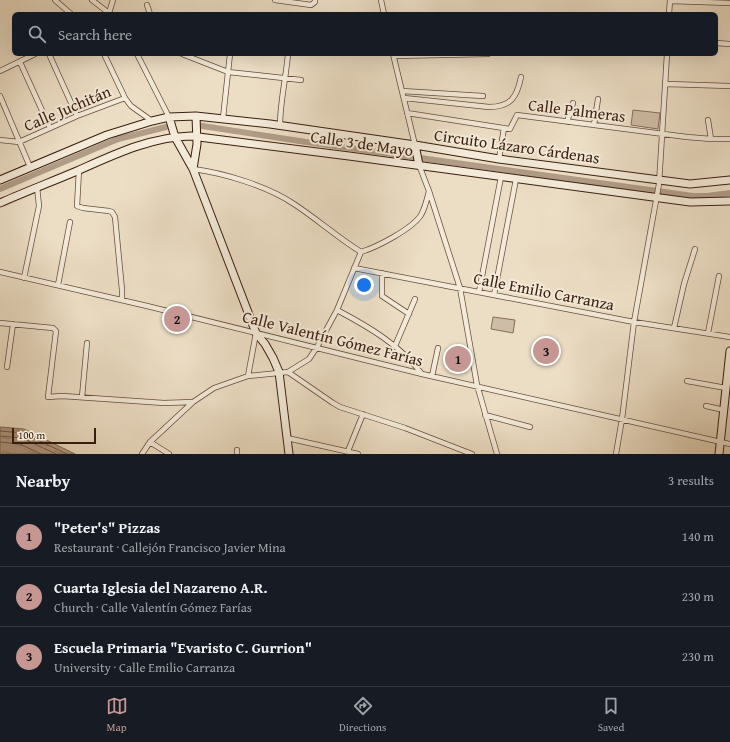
<!DOCTYPE html>
<html lang="en">
<head>
<meta charset="utf-8">
<style>
	:root { --surface:#171b24; --page:#20242c; --text:#f1f3f6; --muted:#9ea1a6; --line:#363941; --accent:#c59692 }
	body { margin:0; font-family:"Gentium Book Plus",serif; background:var(--page); color:var(--text) }
	.scale { position:absolute; left:12px; bottom:10px; width:84px; box-sizing:border-box; padding-left:4px; border:2px solid #3b1d0e; border-top:0; font-size:11px; line-height:14px; white-space:nowrap; color:#3b1d0e; -webkit-text-stroke:3px #f3ead9; paint-order:stroke }
	.you { position:absolute; left:364px; top:285px; width:14px; height:14px; margin:-10px; border:3px solid #fff; border-radius:50%; background:#1a73e8; box-shadow:0 0 0 6px #1a73e833 }
	.badge { display:grid; place-items:center; width:26px; height:26px; border-radius:50%; background:var(--accent); color:#111; font-size:13px; font-weight:700 }
	.pin { position:absolute; translate:-50% -50%; border:2px solid #fff; box-shadow:0 1px 4px #0006 }
	.list { margin:0; padding:0; list-style:none }
	h2 { display:flex; justify-content:space-between; align-items:center; height:52px; margin:0; padding:0 16px; font-size:17px }
	h2 small { font-size:13px; font-weight:400; color:var(--muted) }
	.list li { display:grid; grid-template-columns:26px 1fr auto; gap:12px; align-items:center; box-sizing:border-box; height:60px; padding:0 16px; border-top:1px solid var(--line) }
	.list b { display:block; font-size:15px; white-space:nowrap }
	.list p { margin:0; font-size:13px; white-space:nowrap; color:var(--muted) }
	.list em { font-size:13px; font-style:normal; color:var(--muted) }
	.icon { flex:none; width:22px; height:22px; fill:none; stroke:currentColor; stroke-width:2; stroke-linecap:round; stroke-linejoin:round }
	.map { position:relative; flex:none; width:730px; height:454px; overflow:hidden }
	.search { position:absolute; background:var(--surface); box-shadow:0 4px 16px #0002; left:12px; right:12px; top:12px; height:44px; display:flex; align-items:center; gap:10px; box-sizing:border-box; padding:0 14px; border-radius:6px; color:var(--muted); font-size:15px }
	.sheet { height:232px; background:var(--surface) }
	nav { display:flex; justify-content:space-around; align-items:center; box-sizing:border-box; height:56px; border-top:1px solid var(--line); background:var(--surface); font-size:11px; color:var(--muted) }
	nav a { display:grid; justify-items:center; gap:2px }
	nav .on { color:var(--accent) }
	.map>svg:first-child { display:block }
	.pitch { fill:#cebda6; stroke:#846d5a }
	.water { fill:url(#water-ripples); stroke:#816957 }
	.lines { fill:none; stroke-linecap:round; stroke-linejoin:round }
	.shore { stroke:#765c4a; stroke-width:1 }
	.canal { stroke:#b09c87; stroke-width:6 }
	.street-casing { stroke:#674d3c; stroke-width:6 }
	.secondary-casing { stroke:#3b1d0e; stroke-width:9 }
	.street { stroke:#f3ead9; stroke-width:4.5 }
	.secondary { stroke:#f3ead9; stroke-width:7 }
	.labels { text-anchor:middle; stroke-width:4; stroke-linejoin:round; paint-order:stroke }
	.street-label { font-size:16px; fill:#3b1d0e; stroke:#f3ead9 }
</style>
</head>
<body>
<div class="map">
<svg width="730" height="454" viewBox="0 0 730 454">
	<defs>
		<pattern id="water-ripples" width="26" height="14" patternUnits="userSpaceOnUse"><rect width="26" height="14" fill="#b09c87"/><path d="M2 4q2-2 4 0t4 0M15 11q2-2 4 0t4 0" fill="none" stroke="#907f6d"/></pattern>
	</defs>
	<rect width="100%" height="100%" fill="#ecdec5"/>
	<filter id="stains"><feTurbulence type="fractalNoise" baseFrequency=".005" numOctaves="4"/><feColorMatrix values="0 0 0 0 .2 0 0 0 0 .09 0 0 0 0 .02 0 0 0 .5 -.17"/></filter>
	<radialGradient id="worn" r=".72"><stop offset=".6" stop-color="#630" stop-opacity="0"/><stop offset="1" stop-color="#630" stop-opacity=".3"/></radialGradient>
	<path class="pitch" d="M633 110 660 113 658 129 631 125Z
		M493 317 515 320 513 333 491 329Z"/>
	<path class="water" d="M0 427 24 429 75 454H0Z"/>
	<g class="lines">
		<path class="shore" d="M0 431 23 433 67 454
			M0 436 22 438 56 454
			M0 442 20 444 41 454"/>
		<path class="canal" d="M196 125 306 142 693 196H707L730 193
			M0 189 118 139 166 127"/>
		<defs>
			<path id="street" d="M55 0 71 14
				M92 0 110 14
				M275 0 311 5 315 2V0
				M381 0 384 14
				M670 1 730 3
				M147 5 150 14
				M109 13 113 0
				M669 14 670 0
				M716 43 730 44
				M49 54 77 116
				M104 54 125 98 131 106 152 121
				M137 54 169 117
				M182 54 228 72 301 80
				M393 54 415 145
				M394 56 488 54
				M20 62 50 128
				M0 71 35 54
				M666 84 730 86
				M402 91 483 96
				M0 96 30 167
				M404 98 489 107C511 107 517 97 521 77
				M407 113 510 129 517 115 687 137 711 139H730
				M223 118 230 54
				M708 120 711 139
				M567 122 573 103
				M594 125 598 99
				M280 126C280 102 286 78 288 54
				M0 140 19 142 77 116 125 98
				M499 159 504 128
				M419 165 429 191 460 288 477 385 497 454
				M193 169C224 173 267 186 294 204 317 219 337 237 361 252 377 247 412 229 421 215 425 208 427 199 429 191
				M79 170 77 206 83 208 109 211 112 212 115 217 122 290V300
				M354 268 634 322 730 337
				M0 272 147 306 422 374 730 444
				M382 273V296L409 314
				M24 278 39 206 37 187
				M58 285 70 222
				M479 292 501 177
				M494 295 516 179
				M337 310C369 327 400 345 422 374
				M0 323 53 328 56 331 48 397 62 396 164 403 193 402
				M674 328 684 284 695 249
				M708 333 719 276
				M395 346 415 299
				M7 367 13 324
				M288 372 333 403 340 407 405 428 472 454
				M248 376 256 333
				M432 376 438 348
				M687 381 726 388
				M82 397 87 343
				M706 406 724 410
				M485 415 530 427
				M287 438 358 454
				M150 442 169 454
				M348 451 363 414
				M142 454 150 442 193 402 214 388 248 376 288 372 309 359 317 347 337 310 361 252
				M237 454V450
				M616 454 622 419 634 322 659 184 667 54"/>
			<path id="secondary" d="M169 117 175 137 193 169 256 333 265 344 273 358 279 372 289 454
				M415 145 419 165
				M193 169 197 144 196 116
				M0 180 107 135 152 121 169 117 196 116 270 124 415 145 499 159 690 184 730 180
				M0 203C25 192 51 182 77 171 113 155 150 137 191 136L349 156 690 202 730 201
				M719 454 730 351"/>
		</defs>
		<use href="#street" class="street-casing"/>
		<use href="#secondary" class="secondary-casing"/>
		<use href="#street" class="street"/>
		<use href="#secondary" class="secondary"/>
	</g>
	<g class="labels">
		<g class="street-label">
			<text transform="translate(67 108) rotate(-23)" y="6">Calle Juchitán</text>
			<text transform="translate(577 110) rotate(7)" y="6">Calle Palmeras</text>
			<text transform="translate(362 143) rotate(8)" y="6">Calle 3 de Mayo</text>
			<text transform="translate(517 146) rotate(8)" y="6">Circuito Lázaro Cárdenas</text>
			<text transform="translate(544 291) rotate(11)" y="6">Calle Emilio Carranza</text>
			<text transform="translate(333 338) rotate(14)" y="6">Calle Valentín Gómez Farías</text>
		</g>
	</g>
	<rect width="100%" height="100%" filter="url(#stains)"/>
	<rect width="100%" height="100%" fill="url(#worn)"/>
</svg>
<div class="scale">100 m</div>
<div class="you"></div>
<div class="pin badge" style="left:458px;top:359px">1</div>
<div class="pin badge" style="left:177px;top:319px">2</div>
<div class="pin badge" style="left:546px;top:351px">3</div>
<div class="search"><svg class="icon" aria-label="search" viewBox="0 0 24 24"><circle cx="10" cy="10" r="6"/><path d="M15 15l6 6"/></svg>Search here</div>
</div>
<section class="sheet">
<h2>Nearby<small>3 results</small></h2>
<ul class="list">
<li><span class="badge">1</span><div><b>&quot;Peter's&quot; Pizzas</b><p>Restaurant · Callejón Francisco Javier Mina</p></div><em>140 m</em></li>
<li><span class="badge">2</span><div><b>Cuarta Iglesia del Nazareno A.R.</b><p>Church · Calle Valentín Gómez Farías</p></div><em>230 m</em></li>
<li><span class="badge">3</span><div><b>Escuela Primaria &quot;Evaristo C. Gurrion&quot;</b><p>University · Calle Emilio Carranza</p></div><em>230 m</em></li>
</ul>
</section>
<nav>
<a class="on"><svg class="icon" aria-label="map" viewBox="0 0 24 24"><path d="M3 6l6-2 6 2 6-2v14l-6 2-6-2-6 2zM9 4v14M15 6v14"/></svg>Map</a>
<a><svg class="icon" aria-label="directions" viewBox="0 0 24 24"><path d="M12 3l9 9-9 9-9-9zM9 14v-3h6M13 9l2 2-2 2"/></svg>Directions</a>
<a><svg class="icon" aria-label="saved" viewBox="0 0 24 24"><path d="M7 4h10v16l-5-4-5 4z"/></svg>Saved</a>
</nav>
</body>
</html>
